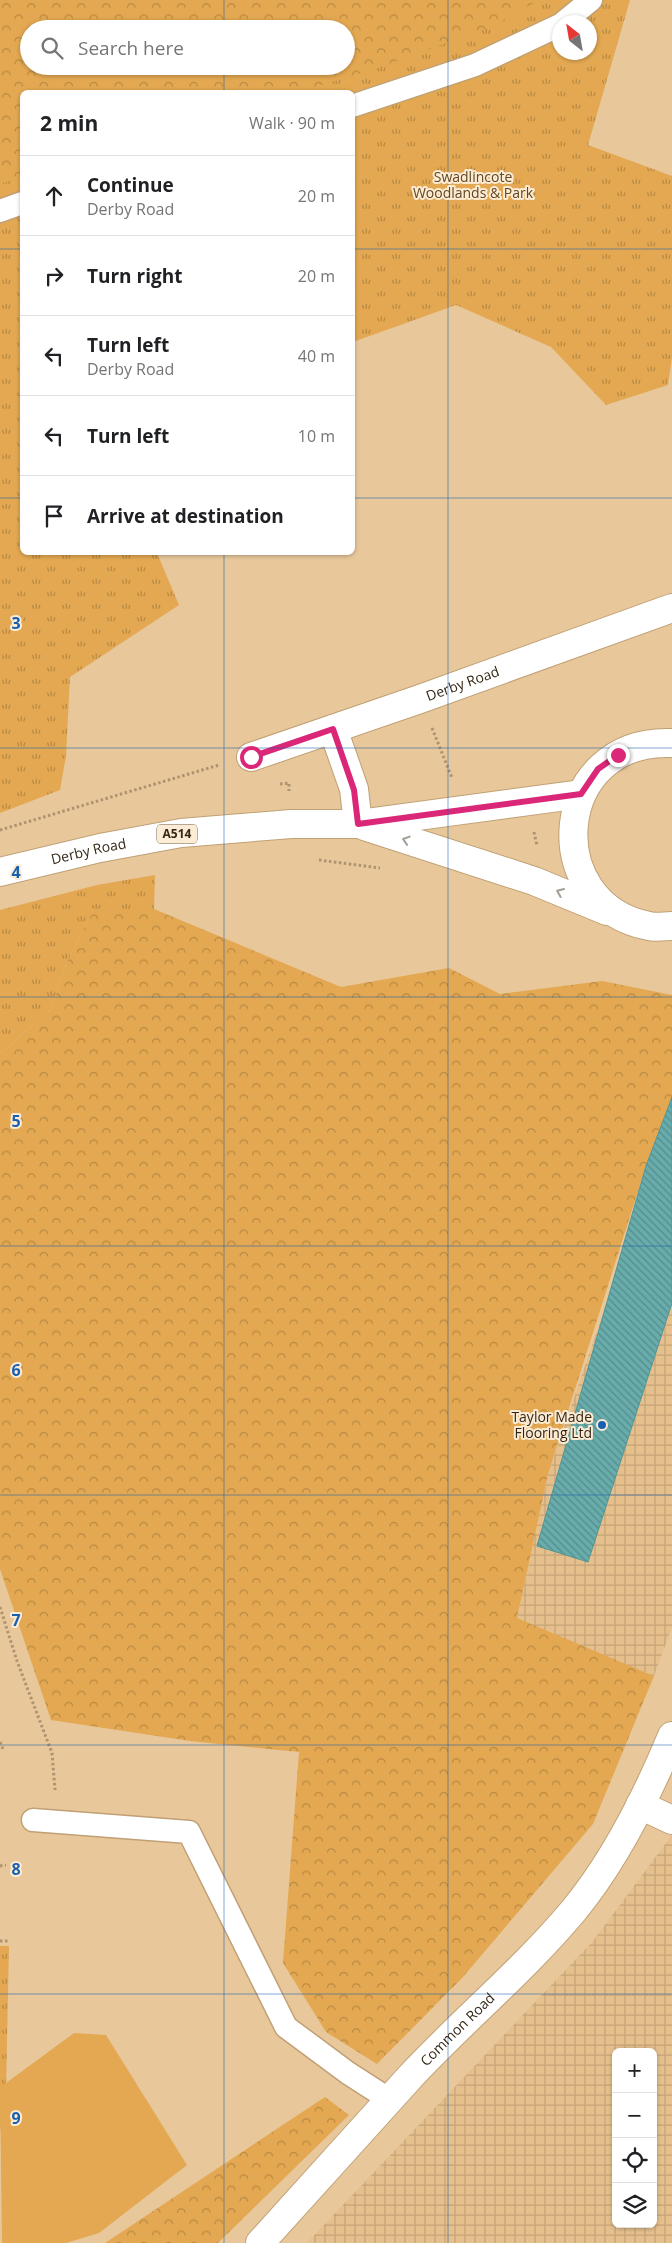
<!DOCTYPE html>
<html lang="en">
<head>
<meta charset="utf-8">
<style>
	:root { --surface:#fff; --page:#f6f6f6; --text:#202124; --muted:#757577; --line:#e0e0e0 }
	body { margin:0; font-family:"Open Sans",sans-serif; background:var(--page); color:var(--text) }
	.controls { position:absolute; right:15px; bottom:15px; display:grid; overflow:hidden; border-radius:8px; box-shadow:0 1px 4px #0004 }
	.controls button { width:45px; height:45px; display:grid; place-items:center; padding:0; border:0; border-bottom:1px solid var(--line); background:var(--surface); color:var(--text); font:25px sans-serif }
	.compass { position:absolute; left:552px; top:15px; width:45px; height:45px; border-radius:50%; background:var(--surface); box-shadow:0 1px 4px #0004; rotate:329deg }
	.stop { position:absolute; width:15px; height:15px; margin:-11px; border:4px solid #db2777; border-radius:50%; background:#fff }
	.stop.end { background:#db2777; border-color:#fff; box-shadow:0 1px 5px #0008 }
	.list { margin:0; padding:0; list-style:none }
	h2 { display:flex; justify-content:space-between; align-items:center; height:65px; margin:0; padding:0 20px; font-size:21px }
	h2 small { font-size:16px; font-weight:400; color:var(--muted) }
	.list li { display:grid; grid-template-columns:32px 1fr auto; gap:15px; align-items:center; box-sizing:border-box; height:80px; padding:0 20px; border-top:1px solid var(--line) }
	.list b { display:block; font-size:19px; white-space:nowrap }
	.list p { margin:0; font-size:16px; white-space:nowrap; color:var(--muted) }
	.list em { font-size:16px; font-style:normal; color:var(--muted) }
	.icon { flex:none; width:28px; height:28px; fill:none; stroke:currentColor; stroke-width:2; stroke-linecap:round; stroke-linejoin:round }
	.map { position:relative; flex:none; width:672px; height:2243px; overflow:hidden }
	.search { position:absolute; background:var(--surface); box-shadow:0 1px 4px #0004; left:20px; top:20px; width:335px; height:55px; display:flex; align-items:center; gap:12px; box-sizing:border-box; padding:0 18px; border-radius:28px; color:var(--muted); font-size:19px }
	.panel { position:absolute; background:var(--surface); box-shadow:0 1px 4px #0004; left:20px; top:90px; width:335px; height:465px; border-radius:8px }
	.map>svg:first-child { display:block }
	.industrial { fill:url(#industrial-grid); fill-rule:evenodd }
	.grass { fill:url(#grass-tufts); fill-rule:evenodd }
	.forest { fill:url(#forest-crowns); fill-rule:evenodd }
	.pitch { fill:#e3a851 }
	.building { fill:url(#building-back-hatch); stroke:#529696 }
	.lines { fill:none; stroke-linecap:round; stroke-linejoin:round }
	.service-casing { stroke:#c0a075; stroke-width:25 }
	.minor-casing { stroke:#c0a075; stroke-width:30 }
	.tertiary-casing { stroke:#c0a075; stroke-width:30 }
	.primary-casing { stroke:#c0a075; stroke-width:30 }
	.path { stroke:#ae9370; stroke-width:3; stroke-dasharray:2.5 2.5; stroke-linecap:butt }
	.service { stroke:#fff; stroke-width:22 }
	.minor { stroke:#fff; stroke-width:28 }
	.tertiary { stroke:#fff; stroke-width:28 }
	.primary { stroke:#fff; stroke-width:28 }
	.oneway { stroke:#a49e96 }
	.route { stroke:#db2777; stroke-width:6 }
	.grid { fill:none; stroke:#1961b0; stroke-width:1; stroke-opacity:0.55 }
	.poi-dot { fill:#1961b0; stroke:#fcebd5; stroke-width:2 }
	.labels { text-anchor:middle; stroke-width:4; stroke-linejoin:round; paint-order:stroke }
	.shield { fill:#fcebd5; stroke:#70624f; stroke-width:1 }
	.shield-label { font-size:12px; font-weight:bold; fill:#342716 }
	.park-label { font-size:14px; fill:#61471f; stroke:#fcebd5 }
	.street-label { font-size:14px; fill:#342716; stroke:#fcebd5 }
	.poi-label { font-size:14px; fill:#342716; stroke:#fcebd5; text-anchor:end }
	.grid-label { font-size:16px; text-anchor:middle; font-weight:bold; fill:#1961b0; stroke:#fcebd5; stroke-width:4; stroke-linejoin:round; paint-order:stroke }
</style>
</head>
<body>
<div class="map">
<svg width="672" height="2243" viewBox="0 0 672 2243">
	<defs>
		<pattern id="industrial-grid" width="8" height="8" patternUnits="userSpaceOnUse" patternTransform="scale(1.25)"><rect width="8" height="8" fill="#e5bf8c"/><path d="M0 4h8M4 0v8" fill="none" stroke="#c5a478"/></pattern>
		<pattern id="grass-tufts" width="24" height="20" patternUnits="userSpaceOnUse" patternTransform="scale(1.25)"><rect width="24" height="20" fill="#e3a851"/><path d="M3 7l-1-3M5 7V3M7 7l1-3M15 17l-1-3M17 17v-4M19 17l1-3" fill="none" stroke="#b98942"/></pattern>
		<pattern id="forest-crowns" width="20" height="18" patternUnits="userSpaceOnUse" patternTransform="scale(1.25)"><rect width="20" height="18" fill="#e3a851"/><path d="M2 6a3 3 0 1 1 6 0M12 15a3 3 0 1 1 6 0" fill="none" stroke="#b98942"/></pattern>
		<pattern id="building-back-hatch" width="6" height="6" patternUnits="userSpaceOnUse" patternTransform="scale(1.25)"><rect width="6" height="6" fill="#68acac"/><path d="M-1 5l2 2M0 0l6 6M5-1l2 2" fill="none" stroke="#568c8b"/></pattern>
	</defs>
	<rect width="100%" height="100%" fill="#e8c79b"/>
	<path class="industrial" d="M672 1112V1627L654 1676 517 1619 548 1474Z
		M672 1835V2243H307L593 1941ZM616 2052H653V2224H616Z"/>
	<path class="grass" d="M0 0H630L588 145 672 176V357L668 385 606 405 551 347 456 305 353 342 352 92H22V552L157 553 179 605 70 677 66 756 60 790 0 813ZM560 22H590V52H560ZM29 29H346V66H29Z
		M155 875 154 909H94L67 962 51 1009 0 1054V910L97 885Z
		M0 1946H9L6 2090 0 2132Z"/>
	<path class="forest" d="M0 0H539L495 25 375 69 298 92H22V177L0 184ZM29 29H346V66H29Z
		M94 909H154L341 987 449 968 500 994 602 981 672 995V1099L646 1166 548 1474 517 1618 654 1676 593 1824 463 1977 377 2064 326 2032 283 1963 299 1752 190 1741 51 1720 0 1569V1054L51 1009 67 962Z
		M325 2097 349 2115 218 2243H105Z"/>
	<path class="pitch" d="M74 2033 106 2035 187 2165 99 2233 66 2243H2L0 2089 2 2086Z"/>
	<path class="building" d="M672 1097V1303L588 1562 537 1546 646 1166Z"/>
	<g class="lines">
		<defs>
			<path id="service" d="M564 22 591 0
				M352 106 475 65 560 25
				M0 211 22 203
				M33 1820 189 1832 286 2027 348 2073 390 2100"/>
			<g id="minor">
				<path d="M333 729 354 789 358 824"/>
				<path id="s1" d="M251 757 420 699 672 608"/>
				<path d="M640 1805 672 1820"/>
			</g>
			<g id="tertiary">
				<path id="s2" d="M260 2243C310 2188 360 2132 410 2077 463 2020 524 1970 574 1910 616 1859 647 1796 672 1736"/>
			</g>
			<g id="primary">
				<path d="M672 743C551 738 539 905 649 926 656 928 665 926 672 926"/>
				<path d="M364 826 534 881 607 911"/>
				<path id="s3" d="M0 872 100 848 181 833 291 824H358L581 794"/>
			</g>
		</defs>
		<use href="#service" class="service-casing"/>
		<use href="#minor" class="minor-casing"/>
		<use href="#tertiary" class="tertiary-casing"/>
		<use href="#primary" class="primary-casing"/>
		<path class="path" d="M432 728 452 778
			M280 784 289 783V791
			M0 830 219 765
			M534 832 537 846
			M319 860 380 868
			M0 1607 17 1661 52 1753 55 1790
			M0 1742 3 1749
			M0 1866 6 1865
			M0 1941H9"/>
		<use href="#service" class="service"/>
		<use href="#minor" class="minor"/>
		<use href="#tertiary" class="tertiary"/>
		<use href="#primary" class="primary"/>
	</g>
	<defs><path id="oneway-chevron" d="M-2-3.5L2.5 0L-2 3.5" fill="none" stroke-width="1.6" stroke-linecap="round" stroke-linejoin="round" transform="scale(1.25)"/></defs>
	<g class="oneway">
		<use href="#oneway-chevron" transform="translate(406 840) rotate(-162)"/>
		<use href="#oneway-chevron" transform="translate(560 892) rotate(-157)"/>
	</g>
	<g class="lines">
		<path class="route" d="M251 757 333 729 354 790 358 824 581 794 598 769 618 755"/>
	</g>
	<path class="grid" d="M224 0V29M448 0V2243M224 66V92M0 249H22M352 249H672M0 498H22M352 498H672M224 552V2243M0 748H672M0 997H672M0 1246H672M0 1495H672M0 1745H672M0 1994H672"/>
	<circle class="poi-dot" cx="602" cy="1425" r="5"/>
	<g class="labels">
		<rect class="shield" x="157" y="824.5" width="40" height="19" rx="4"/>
		<g class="shield-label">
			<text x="177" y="838">A514</text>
		</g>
		<g class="park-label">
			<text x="473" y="182">Swadlincote<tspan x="473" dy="16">Woodlands &amp; Park</tspan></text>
		</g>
		<g class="street-label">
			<text dy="5" stroke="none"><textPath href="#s1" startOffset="224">Derby Road</textPath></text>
			<text dy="5" stroke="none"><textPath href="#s3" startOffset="91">Derby Road</textPath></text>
			<text dy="5" stroke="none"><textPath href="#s2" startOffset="291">Common Road</textPath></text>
		</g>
		<g class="poi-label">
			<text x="592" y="1422">Taylor Made<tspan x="592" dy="16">Flooring Ltd</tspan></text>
		</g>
	</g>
	<g class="grid-label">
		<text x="16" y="629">3</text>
		<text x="16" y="878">4</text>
		<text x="16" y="1127">5</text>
		<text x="16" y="1376">6</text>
		<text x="16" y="1626">7</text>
		<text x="16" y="1875">8</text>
		<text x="16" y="2124">9</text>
	</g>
</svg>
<div class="controls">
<button>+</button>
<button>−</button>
<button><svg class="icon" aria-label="locate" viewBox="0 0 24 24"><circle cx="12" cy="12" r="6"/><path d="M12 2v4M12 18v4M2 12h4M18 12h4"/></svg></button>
<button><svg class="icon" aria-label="layers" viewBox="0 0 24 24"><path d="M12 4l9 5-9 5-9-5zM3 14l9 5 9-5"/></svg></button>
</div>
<svg class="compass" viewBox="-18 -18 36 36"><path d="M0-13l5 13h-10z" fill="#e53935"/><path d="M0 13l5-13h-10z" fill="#757577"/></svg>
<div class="stop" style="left:251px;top:757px"></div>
<div class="stop end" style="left:618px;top:755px"></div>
<div class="search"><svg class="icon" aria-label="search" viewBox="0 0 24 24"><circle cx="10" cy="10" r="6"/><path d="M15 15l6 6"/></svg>Search here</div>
<section class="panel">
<h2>2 min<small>Walk · 90 m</small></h2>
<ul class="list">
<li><svg class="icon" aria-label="ahead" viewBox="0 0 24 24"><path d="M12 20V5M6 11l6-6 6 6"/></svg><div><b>Continue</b><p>Derby Road</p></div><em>20 m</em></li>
<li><svg class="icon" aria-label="right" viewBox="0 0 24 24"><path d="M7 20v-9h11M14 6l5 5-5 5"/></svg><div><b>Turn right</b></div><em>20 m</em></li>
<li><svg class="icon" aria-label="left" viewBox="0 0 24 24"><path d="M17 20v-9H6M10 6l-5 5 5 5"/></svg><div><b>Turn left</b><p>Derby Road</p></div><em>40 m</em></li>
<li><svg class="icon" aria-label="left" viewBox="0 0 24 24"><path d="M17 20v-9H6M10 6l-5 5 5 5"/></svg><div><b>Turn left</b></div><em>10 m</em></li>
<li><svg class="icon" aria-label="arrive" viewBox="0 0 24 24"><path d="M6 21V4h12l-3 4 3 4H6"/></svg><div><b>Arrive at destination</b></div></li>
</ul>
</section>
</div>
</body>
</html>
